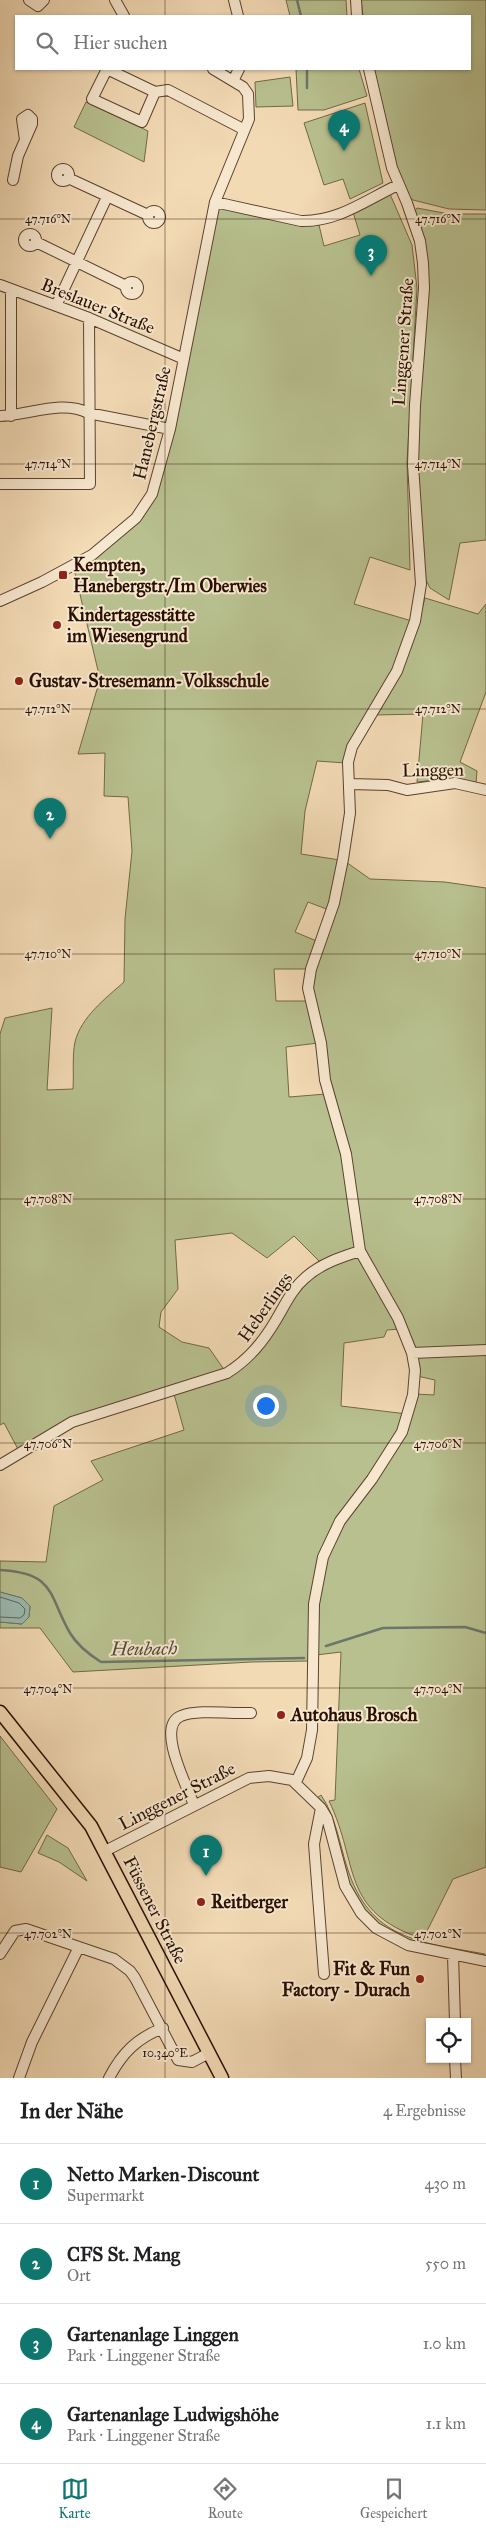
<!DOCTYPE html>
<html lang="de">
<head>
<meta charset="utf-8">
<style>
	:root { --surface:#fff; --page:#f2f2f2; --text:#202124; --muted:#757577; --line:#e0e0e0; --accent:#0f766e }
	body { margin:0; font-family:"IM FELL Great Primer",serif; background:var(--page); color:var(--text) }
	.controls { position:absolute; right:15px; bottom:15px; display:grid; overflow:hidden; border-radius:0px; box-shadow:0 1px 4px #0004 }
	.controls button { width:45px; height:45px; display:grid; place-items:center; padding:0; border:0; border-bottom:1px solid var(--line); background:var(--surface); color:var(--text); font:25px sans-serif }
	.you { position:absolute; left:265px; top:1405px; width:18px; height:18px; margin:-12px; border:4px solid #fff; border-radius:50%; background:#1a73e8; box-shadow:0 0 0 8px #1a73e833 }
	.badge { display:grid; place-items:center; width:32px; height:32px; border-radius:50%; background:var(--accent); color:#fff; font-size:16px; font-weight:700 }
	.pin { position:absolute; translate:-50% -41px; filter:drop-shadow(0 1px 2px #0008) }
	.pin::after { content:''; position:absolute; top:26px; width:18px; height:15px; background:inherit; clip-path:polygon(0 0,100% 0,50% 100%) }
	.list { margin:0; padding:0; list-style:none }
	h2 { display:flex; justify-content:space-between; align-items:center; height:65px; margin:0; padding:0 20px; font-size:21px }
	h2 small { font-size:16px; font-weight:400; color:var(--muted) }
	.list li { display:grid; grid-template-columns:32px 1fr auto; gap:15px; align-items:center; box-sizing:border-box; height:80px; padding:0 20px; border-top:1px solid var(--line) }
	.list b { display:block; font-size:19px; white-space:nowrap }
	.list p { margin:0; font-size:16px; white-space:nowrap; color:var(--muted) }
	.list em { font-size:16px; font-style:normal; color:var(--muted) }
	.icon { flex:none; width:28px; height:28px; fill:none; stroke:currentColor; stroke-width:2; stroke-linecap:round; stroke-linejoin:round }
	.map { position:relative; flex:none; width:486px; height:2078px; overflow:hidden }
	.search { position:absolute; background:var(--surface); box-shadow:0 1px 4px #0004; left:15px; right:15px; top:15px; height:55px; display:flex; align-items:center; gap:12px; box-sizing:border-box; padding:0 18px; border-radius:0px; color:var(--muted); font-size:19px }
	.sheet { height:385px; background:var(--surface) }
	nav { display:flex; justify-content:space-around; align-items:center; box-sizing:border-box; height:70px; border-top:1px solid var(--line); background:var(--surface); font-size:14px; color:var(--muted) }
	nav a { display:grid; justify-items:center; gap:2px }
	nav .on { color:var(--accent) }
	.map>svg:first-child { display:block }
	.green { fill:#b8c08f; stroke:#706848 }
	.water { fill:#9bbab1; stroke:#6d766a }
	.lines { fill:none; stroke-linecap:round; stroke-linejoin:round }
	.shore { stroke:#626558; stroke-width:1 }
	.stream { stroke:#6d766a; stroke-width:2.5 }
	.minor-casing { stroke:#5b422d; stroke-width:12 }
	.major-casing { stroke:#291000; stroke-width:15 }
	.minor { stroke:#f7e7cf; stroke-width:10 }
	.major { stroke:#f2dab5; stroke-width:12 }
	.ticks { fill:none; stroke:#291000; stroke-width:1; stroke-opacity:0.45 }
	.poi-dot { fill:#8f2418; stroke:#f7e7cf; stroke-width:2 }
	.labels { text-anchor:middle; stroke-width:4; stroke-linejoin:round; paint-order:stroke }
	.street-label { font-size:18px; fill:#291000; stroke:#f7e7cf }
	.poi-label { font-size:18px; font-weight:bold; fill:#291000; stroke:#f7e7cf; text-anchor:start }
	.water-label { font-size:19px; font-style:italic; fill:#514c3e; stroke:#f7e7cf }
	.ticks-label { font-size:12px; text-anchor:middle; fill:#291000; stroke:#f7e7cf; stroke-width:4; stroke-linejoin:round; paint-order:stroke }
</style>
</head>
<body>
<div class="map">
<svg width="486" height="2078" viewBox="0 0 486 2078">
	<rect width="100%" height="100%" fill="#f2dab5"/>
	<filter id="stains"><feTurbulence type="fractalNoise" baseFrequency=".004" numOctaves="4"/><feColorMatrix values="0 0 0 0 .2 0 0 0 0 .09 0 0 0 0 .02 0 0 0 .5 -.17"/></filter>
	<radialGradient id="worn" r=".72"><stop offset=".6" stop-color="#630" stop-opacity="0"/><stop offset="1" stop-color="#630" stop-opacity=".3"/></radialGradient>
	<path class="green" d="M286 0H346L347 16H290Z
		M361 0H486V210L449 209 413 200 407 196 397 167 374 69H470V16H363Z
		M296 69H359L367 96 324 110H298Z
		M290 77 293 106 256 107 255 82Z
		M86 102 148 131 144 162 74 127Z
		M365 103 383 183 350 199 343 179 324 185 304 123Z
		M390 194 412 245 417 288 407 462 410 570 370 557 354 604 412 621 405 646 346 763 317 761 305 811 301 854 340 860 329 910 308 902 295 932 319 942 308 969H274L276 1001H307L318 1043 286 1047 289 1097 326 1094 344 1154 357 1249 322 1264 294 1236 267 1258 232 1233 175 1240 178 1289 161 1312 159 1327 182 1342 209 1348 225 1371 116 1404 19 1451 4 1423 0 1425V1034L5 1018 52 1008 47 1090 73 1089C74 1074 72 1056 75 1042 81 1017 106 998 124 982L125 919 132 851 128 797 104 796 105 753 78 754 100 679 74 569 155 495 217 206 311 226 319 225 324 246 360 235 353 212Z
		M417 208 449 214H486V540L460 543 449 600 430 588 423 574 416 465 427 287 414 213Z
		M425 598 478 614 486 604V692L460 762 477 771 476 783 455 778 417 782 423 714 374 715 411 648Z
		M346 862 370 879 445 882 486 888V1348L414 1351 363 1251 328 1079 311 979Z
		M359 1254 401 1329 387 1330 384 1337 344 1343 341 1406 407 1414 400 1432 328 1537 310 1661 251 1662 73 1672 40 1628H0V1622L22 1624 29 1617 30 1606 22 1598 0 1592V1561L46 1562 54 1506 103 1480 91 1461 184 1430 174 1394 228 1376 316 1271Z
		M486 1353V1867L453 1879 423 1939C339 1911 360 1865 329 1801L335 1800 341 1652 316 1655 320 1580 333 1539 374 1480 415 1394 434 1395 435 1380 417 1376 415 1355Z
		M0 1736 57 1809 21 1872 0 1867Z
		M321 1795C336 1817 339 1842 347 1867 370 1940 419 1942 485 1954L484 1957 409 1942 377 1926 354 1899 317 1798Z
		M47 1835 68 1848 87 1881 59 1862 38 1853Z"/>
	<path class="water" d="M0 1592 22 1598 30 1606 29 1617 22 1624 0 1622Z"/>
	<g class="lines">
		<path class="shore" d="M0 1597 19 1603 25 1609 24 1615 20 1618 0 1617"/>
		<path class="stream" d="M297 0 301 16
			M307 69V88
			M0 1570C56 1573 48 1595 70 1633 77 1645 90 1655 101 1662L304 1658
			M326 1646 383 1628 465 1627 486 1633"/>
		<defs>
			<path id="minor" d="M29 0 38 6 44 0
				M115 0 124 16
				M234 0 238 16
				M356 0 357 16
				M107 69 92 99 142 122 155 92 107 69
				M234 79 239 69
				M155 92 168 90 243 129
				M57 175a6 6 0 1 1 12 0a6 6 0 1 1-12 0Z
				M68 178 148 215
				M13 180 18 156 32 124V119L28 115 22 119 25 140
				M215 202 301 221C338 222 366 200 398 185
				M148 217a6 6 0 1 1 12 0a6 6 0 1 1-12 0Z
				M24 240a6 6 0 1 1 12 0a6 6 0 1 1-12 0Z
				M36 242 126 286
				M126 288a6 6 0 1 1 12 0a6 6 0 1 1-12 0Z
				M0 285 89 318 184 359
				M56 306 107 197
				M0 416C26 416 63 399 88 413L170 429
				M11 416V290
				M0 484H90L89 318
				M0 601 42 582 92 555 136 518 152 494 170 429 215 202 249 119 248 94 243 87 213 69
				M350 784 388 785 407 790 455 783 486 790
				M412 1353 486 1350
				M0 1465 72 1422 227 1373C249 1359 263 1342 276 1320 285 1305 292 1289 305 1278 320 1264 341 1257 360 1251
				M296 1782 307 1758 312 1730 314 1604 323 1557 340 1521 372 1479 402 1432 413 1395 415 1370 412 1353 398 1318 360 1251 346 1154 325 1080 321 1043 308 988 311 969 334 903 343 859 350 813 348 762 352 747 397 671 415 621 421 584 413 465 415 405 424 288 423 263 420 241 407 203 392 168 369 69
				M194 1805C188 1788 155 1726 181 1716 198 1709 232 1714 251 1713
				M321 1808 314 1844 324 1974
				M105 1851 249 1778 269 1776 292 1780 321 1808 327 1818 345 1886 361 1913 376 1928 408 1945 486 1961
				M0 1954 15 1931 26 1929 114 1959 130 1971 135 1978 178 2060 192 2062 209 2053
				M453 1955 455 2022
				M455 2059 456 2078
				M19 2078 32 2042 79 1947
				M109 2078C122 2053 137 2038 163 2028"/>
			<path id="major" d="M0 1712 91 1826 222 2078"/>
		</defs>
		<use href="#minor" class="minor-casing"/>
		<use href="#major" class="major-casing"/>
		<use href="#minor" class="minor"/>
		<use href="#major" class="major"/>
	</g>
	<path class="ticks" d="M165 0V16M165 69V2078M0 219H486M0 464H486M0 709H486M0 954H486M0 1199H486M0 1443H486M0 1688H486M0 1933H486"/>
	<g class="poi-dot">
		<rect x="58" y="570" width="10" height="10" rx="2.5"/>
		<circle cx="57" cy="625" r="5"/>
		<circle cx="19" cy="681" r="5"/>
		<circle cx="281" cy="1715" r="5"/>
		<circle cx="201" cy="1902" r="5"/>
		<circle cx="420" cy="1979" r="5"/>
	</g>
	<g class="labels">
		<g class="street-label">
			<text transform="translate(98 306) rotate(22)" y="6">Breslauer Straße</text>
			<text transform="translate(403 342) rotate(-86)" y="6">Linggener Straße</text>
			<text transform="translate(152 423) rotate(-77)" y="6">Hanebergstraße</text>
			<text transform="translate(433 770) rotate(-1)" y="6">Linggen</text>
			<text transform="translate(265 1307) rotate(-55)" y="6">Heberlings</text>
			<text transform="translate(177 1796) rotate(-27)" y="6">Linggener Straße</text>
			<text transform="translate(155 1910) rotate(63)" y="6">Füssener Straße</text>
		</g>
		<g class="poi-label">
			<text x="73" y="571">Kempten,<tspan x="73" dy="21">Hanebergstr./Im Oberwies</tspan></text>
			<text x="67" y="621">Kindertagesstätte<tspan x="67" dy="21">im Wiesengrund</tspan></text>
			<text x="29" y="687">Gustav-Stresemann-Volksschule</text>
			<text x="291" y="1721">Autohaus Brosch</text>
			<text x="211" y="1908">Reitberger</text>
			<text x="410" y="1975" text-anchor="end">Fit &amp; Fun<tspan x="410" dy="21">Factory - Durach</tspan></text>
		</g>
		<g class="water-label">
			<text transform="translate(144 1648) rotate(-1)" y="7">Heubach</text>
		</g>
	</g>
	<g class="ticks-label">
		<text x="48" y="223">47.716°N</text>
		<text x="438" y="223">47.716°N</text>
		<text x="48" y="468">47.714°N</text>
		<text x="438" y="468">47.714°N</text>
		<text x="48" y="713">47.712°N</text>
		<text x="438" y="713">47.712°N</text>
		<text x="48" y="958">47.710°N</text>
		<text x="438" y="958">47.710°N</text>
		<text x="48" y="1203">47.708°N</text>
		<text x="438" y="1203">47.708°N</text>
		<text x="48" y="1448">47.706°N</text>
		<text x="438" y="1448">47.706°N</text>
		<text x="48" y="1693">47.704°N</text>
		<text x="438" y="1693">47.704°N</text>
		<text x="48" y="1938">47.702°N</text>
		<text x="438" y="1938">47.702°N</text>
		<text x="165" y="2057">10.340°E</text>
	</g>
	<rect width="100%" height="100%" filter="url(#stains)"/>
	<rect width="100%" height="100%" fill="url(#worn)"/>
</svg>
<div class="controls">
<button><svg class="icon" aria-label="locate" viewBox="0 0 24 24"><circle cx="12" cy="12" r="6"/><path d="M12 2v4M12 18v4M2 12h4M18 12h4"/></svg></button>
</div>
<div class="you"></div>
<div class="pin badge" style="left:206px;top:1876px">1</div>
<div class="pin badge" style="left:50px;top:839px">2</div>
<div class="pin badge" style="left:371px;top:276px">3</div>
<div class="pin badge" style="left:344px;top:151px">4</div>
<div class="search"><svg class="icon" aria-label="search" viewBox="0 0 24 24"><circle cx="10" cy="10" r="6"/><path d="M15 15l6 6"/></svg>Hier suchen</div>
</div>
<section class="sheet">
<h2>In der Nähe<small>4 Ergebnisse</small></h2>
<ul class="list">
<li><span class="badge">1</span><div><b>Netto Marken-Discount</b><p>Supermarkt</p></div><em>430 m</em></li>
<li><span class="badge">2</span><div><b>CFS St. Mang</b><p>Ort</p></div><em>550 m</em></li>
<li><span class="badge">3</span><div><b>Gartenanlage Linggen</b><p>Park · Linggener Straße</p></div><em>1.0 km</em></li>
<li><span class="badge">4</span><div><b>Gartenanlage Ludwigshöhe</b><p>Park · Linggener Straße</p></div><em>1.1 km</em></li>
</ul>
</section>
<nav>
<a class="on"><svg class="icon" aria-label="map" viewBox="0 0 24 24"><path d="M3 6l6-2 6 2 6-2v14l-6 2-6-2-6 2zM9 4v14M15 6v14"/></svg>Karte</a>
<a><svg class="icon" aria-label="directions" viewBox="0 0 24 24"><path d="M12 3l9 9-9 9-9-9zM9 14v-3h6M13 9l2 2-2 2"/></svg>Route</a>
<a><svg class="icon" aria-label="saved" viewBox="0 0 24 24"><path d="M7 4h10v16l-5-4-5 4z"/></svg>Gespeichert</a>
</nav>
</body>
</html>
